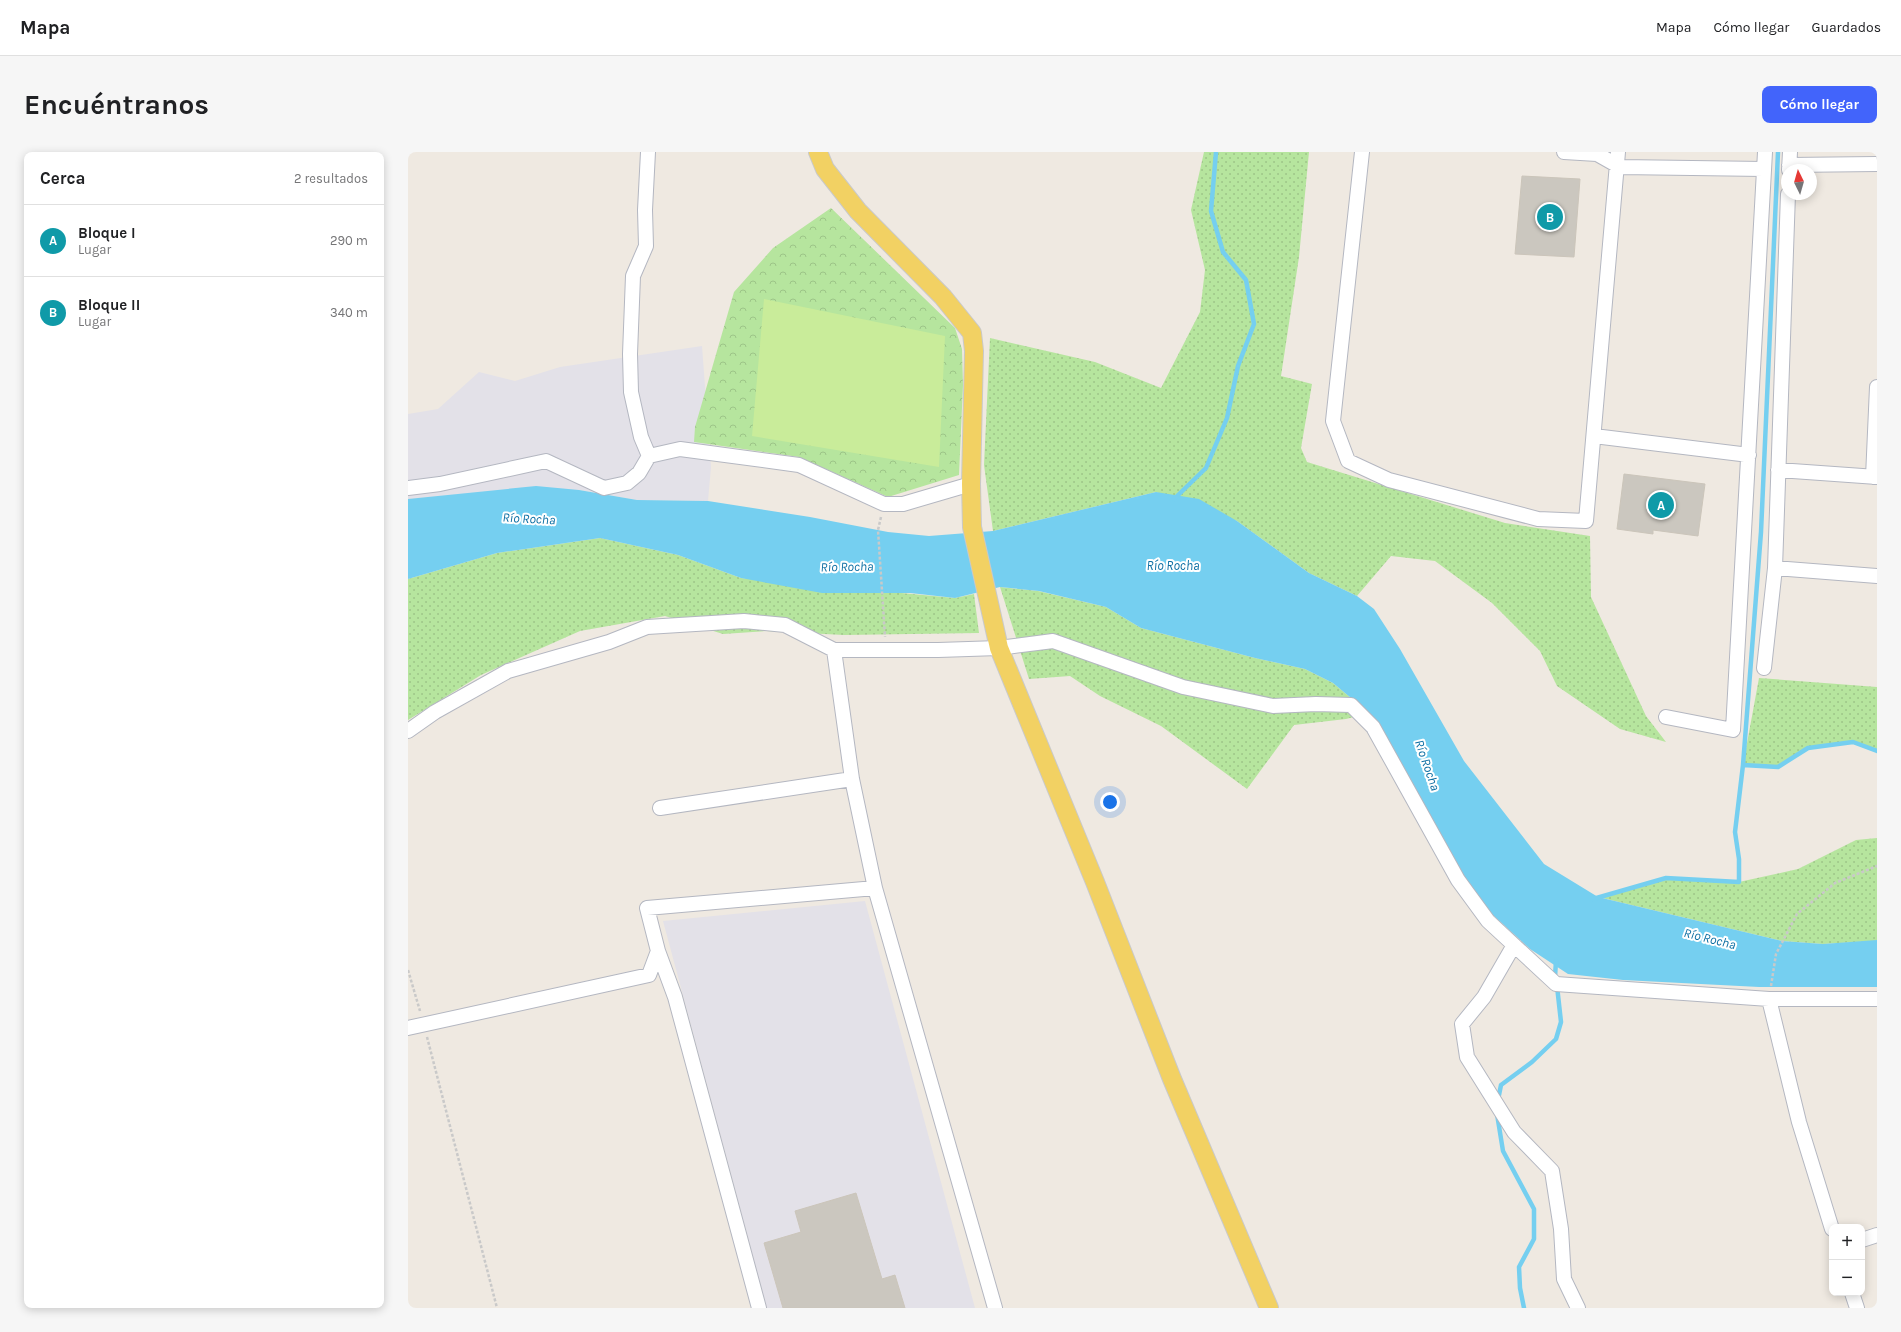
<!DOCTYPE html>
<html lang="es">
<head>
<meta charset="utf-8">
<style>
	:root { --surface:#fff; --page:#f6f6f6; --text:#202124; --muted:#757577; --line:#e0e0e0; --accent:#4264fb }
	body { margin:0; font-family:Karla,sans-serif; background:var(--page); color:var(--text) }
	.controls { position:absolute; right:12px; bottom:12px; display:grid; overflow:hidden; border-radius:8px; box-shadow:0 2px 10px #0003 }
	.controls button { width:36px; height:36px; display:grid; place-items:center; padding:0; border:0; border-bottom:1px solid var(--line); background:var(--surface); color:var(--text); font:20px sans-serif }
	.compass { position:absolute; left:1373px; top:12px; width:36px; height:36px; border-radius:50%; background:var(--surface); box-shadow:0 2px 10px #0003; rotate:355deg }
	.you { position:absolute; left:702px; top:650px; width:14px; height:14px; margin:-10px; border:3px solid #fff; border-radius:50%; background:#1a73e8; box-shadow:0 0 0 6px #1a73e833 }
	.badge { display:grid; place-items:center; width:26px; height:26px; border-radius:50%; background:var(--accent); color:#fff; font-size:13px; font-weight:700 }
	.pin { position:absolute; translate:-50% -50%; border:2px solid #fff; box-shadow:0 1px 4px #0006 }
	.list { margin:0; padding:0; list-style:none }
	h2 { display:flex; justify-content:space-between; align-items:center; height:52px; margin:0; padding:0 16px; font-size:17px }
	h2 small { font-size:13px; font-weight:400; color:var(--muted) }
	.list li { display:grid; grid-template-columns:26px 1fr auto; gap:12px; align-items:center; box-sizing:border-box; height:72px; padding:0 16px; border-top:1px solid var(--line) }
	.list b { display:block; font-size:15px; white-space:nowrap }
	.list p { margin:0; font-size:13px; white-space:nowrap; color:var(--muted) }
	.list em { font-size:13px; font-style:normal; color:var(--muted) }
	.map { position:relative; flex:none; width:1469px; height:1156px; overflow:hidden; border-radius:8px }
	header { display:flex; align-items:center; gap:24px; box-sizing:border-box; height:56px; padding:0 20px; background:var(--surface); border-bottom:1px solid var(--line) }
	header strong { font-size:19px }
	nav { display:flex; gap:22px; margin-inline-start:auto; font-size:14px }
	.intro { display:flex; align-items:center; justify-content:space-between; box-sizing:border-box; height:96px; padding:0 24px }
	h1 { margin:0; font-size:28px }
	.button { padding:10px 18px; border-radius:8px; background:var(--accent); color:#fff; font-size:14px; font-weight:700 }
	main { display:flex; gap:24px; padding:0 24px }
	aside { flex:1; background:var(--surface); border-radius:8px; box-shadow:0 2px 10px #0003 }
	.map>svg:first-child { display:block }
	.industrial { fill:#e3e1e8 }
	.grass { fill:url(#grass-dots) }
	.forest { fill:url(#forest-crowns) }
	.pitch { fill:#c9ec9a }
	.water { fill:#75cff0 }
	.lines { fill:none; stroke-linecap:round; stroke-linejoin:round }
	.stream { stroke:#75cff0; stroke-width:4.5 }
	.building { fill:#cbc7bf; stroke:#cbc5ba }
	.minor-casing { stroke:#b4b7c1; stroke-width:16 }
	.major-casing { stroke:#c9c9c9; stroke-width:20 }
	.path { stroke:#c9c9c9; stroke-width:2.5; stroke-dasharray:3 2; stroke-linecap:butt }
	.minor { stroke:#fff; stroke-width:14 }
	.major { stroke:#f2d163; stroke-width:18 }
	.labels { text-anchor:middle; stroke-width:4; stroke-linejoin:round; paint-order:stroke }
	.water-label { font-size:13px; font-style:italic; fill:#0d6fa3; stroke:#fff }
</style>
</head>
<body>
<header>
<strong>Mapa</strong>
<nav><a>Mapa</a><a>Cómo llegar</a><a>Guardados</a></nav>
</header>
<div class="intro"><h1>Encuéntranos</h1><a class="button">Cómo llegar</a></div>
<main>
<aside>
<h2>Cerca<small>2 resultados</small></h2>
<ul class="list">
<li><span class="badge" style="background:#0f9aa8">A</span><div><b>Bloque I</b><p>Lugar</p></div><em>290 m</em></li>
<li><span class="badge" style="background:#0f9aa8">B</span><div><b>Bloque II</b><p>Lugar</p></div><em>340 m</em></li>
</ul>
</aside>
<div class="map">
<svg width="1469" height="1156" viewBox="0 0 1469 1156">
	<defs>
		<pattern id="grass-dots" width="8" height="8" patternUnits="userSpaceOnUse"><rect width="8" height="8" fill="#b6e59e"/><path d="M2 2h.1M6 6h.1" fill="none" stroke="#9dc588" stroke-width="1.8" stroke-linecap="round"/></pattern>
		<pattern id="forest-crowns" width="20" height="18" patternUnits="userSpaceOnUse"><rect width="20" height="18" fill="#b6e59e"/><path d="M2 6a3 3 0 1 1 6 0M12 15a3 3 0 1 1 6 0" fill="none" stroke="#9dc588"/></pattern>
	</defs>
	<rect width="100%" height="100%" fill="#efe9e1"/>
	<path class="industrial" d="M294 194 303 315 300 349 229 348 171 338 62 342 0 347V262L30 257 71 220 107 229 152 215Z
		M457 749 567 1156H359L255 769Z"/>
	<path class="grass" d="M796 0H901L891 105 873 224 904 232 893 296 899 310 1097 371 1182 384 1183 445 1238 564 1258 590 1212 577 1149 534 1132 499 1084 451 1027 409 983 404 949 444 901 421 829 369 748 340 585 379 576 313 582 186 687 210 753 236 792 160 797 118 783 58Z
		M192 386 270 403 333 426 547 446 566 442 571 481 436 483 358 479 315 482 257 464 172 479 73 523 0 568V427L89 401Z
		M592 435 630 439 698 455 733 476 847 506 897 517 925 531 961 561 938 567 886 573 839 637 753 574 692 544 662 524 621 527Z
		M1351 526 1469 535V599L1445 590 1400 596 1370 615 1335 613Z
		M1469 686V788L1467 789 1415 792 1374 789 1190 745 1258 726 1331 730 1390 717 1448 688Z"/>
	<path class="forest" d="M423 56 547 176 554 197 555 233 551 323 480 345 391 305 286 290 287 275 326 140 365 96Z"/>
	<path class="pitch" d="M356 147 537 184 531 315 344 284Z"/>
	<path class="water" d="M128 334 171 338 229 348 300 349 402 365 480 380 521 384 585 379 748 340 791 347 829 369 901 421 949 444 966 457 992 497 1056 609 1136 712 1190 745 1374 789 1415 792 1469 788V835H1351L1215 828 1160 822 1122 797 1075 754 1059 730 961 561 925 531 897 517 847 506 733 476 698 455 631 439 592 435 547 446 502 441H414L333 426 270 403 192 386 89 401 0 427V347Z"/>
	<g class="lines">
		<path class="stream" d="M766 347 798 316 819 266 830 214 846 172 838 128 815 100 803 59 808 0
			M1335 613 1370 615 1400 596 1445 590 1469 599
			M1185 747 1258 726 1331 730V707L1327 680 1335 613 1353 380 1370 0
			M1147 825 1148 809
			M1091 943 1093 933 1124 910 1148 887 1153 870 1149 834
			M1089 962 1095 999 1126 1057V1087L1111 1115 1112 1136 1116 1156"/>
	</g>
	<path class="building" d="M1114 24 1172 27 1166 105 1107 102Z
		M1216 322 1297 332 1290 384 1245 378V382L1209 377Z
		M448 1041 474 1127 487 1123 497 1156H375L356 1091 393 1080 387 1059Z"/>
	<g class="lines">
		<defs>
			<path id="minor" d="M240 0 237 58 238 94 225 124 222 202 223 240 233 285 241 304
				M954 0 925 269 940 309 981 328 1130 367 1178 369 1210 0
				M1156 0 1189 2 1212 15 1356 17
				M1381 13 1469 12
				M1381 18 1382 0
				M1186 284 1341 303
				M1370 318 1469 325
				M1465 325 1469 235
				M0 336 32 332 138 309 196 336 219 331 231 321 241 304 272 297 391 313 476 352H495L563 332
				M1367 416 1469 424
				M426 498 444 627 467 736 587 1156
				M1356 516 1367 416 1380 42
				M1258 565 1325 578 1357 0
				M0 579 27 560 100 519 201 490 239 475 336 469 377 473 426 498H530L591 496 645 489 775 535 865 554 908 552 943 553 965 575 1050 728 1080 769 1148 832 1361 847H1469
				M252 656 444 627
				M1106 793 1076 845 1054 872 1059 905 1106 980 1144 1019 1153 1077 1156 1127 1170 1156
				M1361 847 1391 970 1424 1077
				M0 876 241 823 250 799
				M1454 1088 1469 1083
				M1444 1141 1449 1156
				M351 1156 267 845 250 799 239 756 467 736"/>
			<path id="major" d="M410 0 417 17 450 59 535 145 564 181 566 199 563 332 564 375 591 496 687 730 764 927 861 1156"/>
		</defs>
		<use href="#minor" class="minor-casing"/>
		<use href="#major" class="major-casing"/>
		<path class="path" d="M473 365 470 378 477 485
			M0 818 12 859
			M1363 834 1368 802 1389 762 1427 731 1469 714
			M19 885 89 1156"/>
		<use href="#minor" class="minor"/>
		<use href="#major" class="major"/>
	</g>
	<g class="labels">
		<g class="water-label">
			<text transform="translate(121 366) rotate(3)" y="5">Río Rocha</text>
			<text x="765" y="418">Río Rocha</text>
			<text transform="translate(439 414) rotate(-1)" y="5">Río Rocha</text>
			<text transform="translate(1020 613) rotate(71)" y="5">Río Rocha</text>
			<text transform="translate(1302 786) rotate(14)" y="5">Río Rocha</text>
		</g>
	</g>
</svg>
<div class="controls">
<button>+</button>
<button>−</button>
</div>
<svg class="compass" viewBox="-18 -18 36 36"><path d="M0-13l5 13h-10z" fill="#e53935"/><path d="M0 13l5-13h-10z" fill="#757577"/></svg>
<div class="you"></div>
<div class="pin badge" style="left:1253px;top:353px;background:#0f9aa8">A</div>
<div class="pin badge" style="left:1142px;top:65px;background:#0f9aa8">B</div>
</div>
</main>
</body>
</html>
